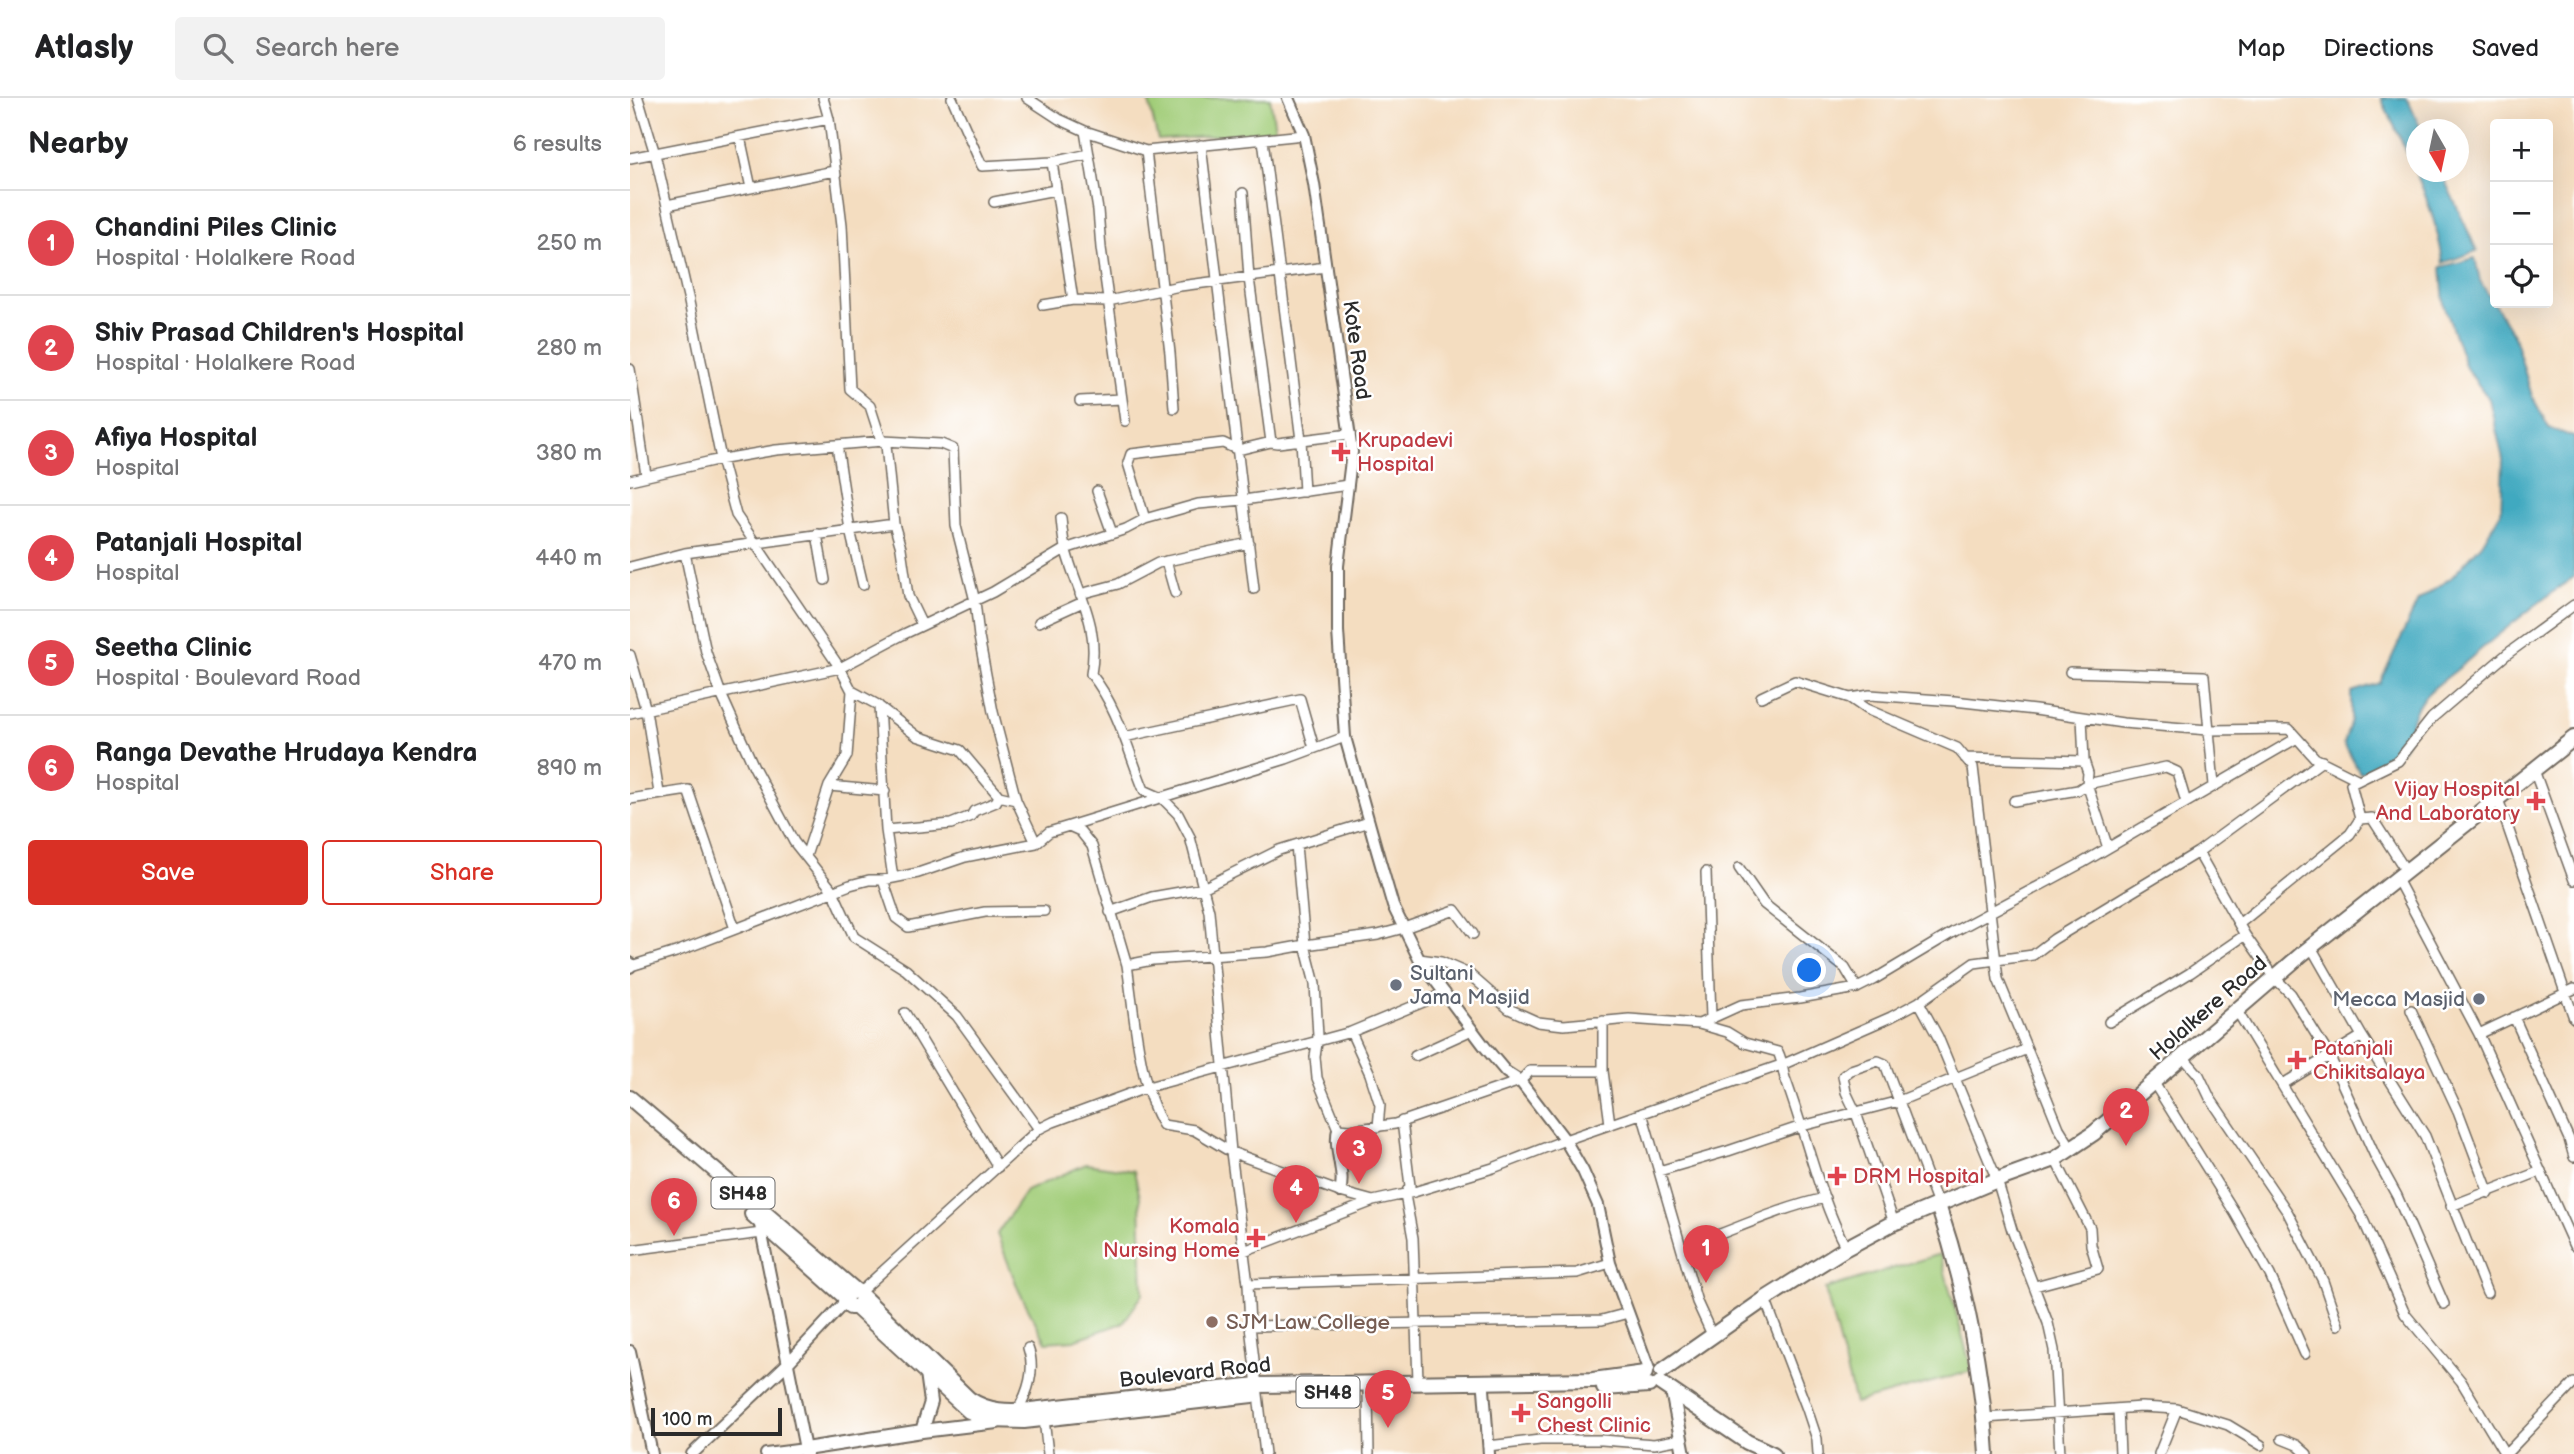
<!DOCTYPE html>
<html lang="en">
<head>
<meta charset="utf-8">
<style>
	:root { --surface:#fff; --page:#f2f2f2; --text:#202124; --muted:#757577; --line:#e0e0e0; --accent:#d93025 }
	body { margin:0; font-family:"Balsamiq Sans",sans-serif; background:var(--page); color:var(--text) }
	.controls { position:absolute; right:21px; top:21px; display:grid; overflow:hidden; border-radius:7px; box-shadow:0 7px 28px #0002 }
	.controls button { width:63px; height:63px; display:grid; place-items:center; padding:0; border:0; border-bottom:2px solid var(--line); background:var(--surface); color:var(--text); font:35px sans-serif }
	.compass { position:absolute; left:1776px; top:21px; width:63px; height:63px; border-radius:50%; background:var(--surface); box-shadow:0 7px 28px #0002; rotate:171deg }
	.scale { position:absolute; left:21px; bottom:18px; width:131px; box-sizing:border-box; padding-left:7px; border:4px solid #2b2b2b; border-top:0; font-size:19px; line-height:24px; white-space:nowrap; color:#2b2b2b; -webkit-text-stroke:5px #fff; paint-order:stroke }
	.you { position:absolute; left:1180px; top:873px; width:24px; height:24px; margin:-18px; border:5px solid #fff; border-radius:50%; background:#1a73e8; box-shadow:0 0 0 10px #1a73e833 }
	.badge { display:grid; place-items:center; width:46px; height:46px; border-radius:50%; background:var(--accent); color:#fff; font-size:23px; font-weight:700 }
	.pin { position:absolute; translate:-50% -58px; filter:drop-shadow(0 2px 4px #0008) }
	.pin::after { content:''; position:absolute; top:37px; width:24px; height:21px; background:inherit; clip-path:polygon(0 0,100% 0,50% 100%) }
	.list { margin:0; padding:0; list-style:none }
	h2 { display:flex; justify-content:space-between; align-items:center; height:91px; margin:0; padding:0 28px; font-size:30px }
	h2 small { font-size:23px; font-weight:400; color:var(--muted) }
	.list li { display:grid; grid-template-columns:46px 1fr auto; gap:21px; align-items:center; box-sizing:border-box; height:105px; padding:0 28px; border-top:2px solid var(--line) }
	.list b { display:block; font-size:26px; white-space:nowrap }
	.list p { margin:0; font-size:23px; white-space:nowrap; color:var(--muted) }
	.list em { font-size:23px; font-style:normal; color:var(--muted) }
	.actions { display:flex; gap:14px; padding:21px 28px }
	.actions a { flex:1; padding:16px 0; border:2px solid var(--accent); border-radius:7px; text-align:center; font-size:24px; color:var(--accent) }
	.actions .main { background:var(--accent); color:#fff }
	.icon { flex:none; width:38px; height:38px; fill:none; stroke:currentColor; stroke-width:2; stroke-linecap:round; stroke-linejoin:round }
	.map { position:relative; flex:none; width:1944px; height:1356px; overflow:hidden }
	header { display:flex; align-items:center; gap:42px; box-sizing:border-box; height:98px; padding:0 35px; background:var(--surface); border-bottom:2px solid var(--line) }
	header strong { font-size:33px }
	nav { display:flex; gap:38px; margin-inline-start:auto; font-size:24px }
	.search { width:490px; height:63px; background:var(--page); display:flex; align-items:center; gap:18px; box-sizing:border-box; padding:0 24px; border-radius:7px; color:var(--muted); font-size:26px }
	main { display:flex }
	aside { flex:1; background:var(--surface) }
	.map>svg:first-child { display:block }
	.green { fill:#a2cd79; stroke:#667c52; stroke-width:2 }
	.water { fill:#40a9c0; stroke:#366a76; stroke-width:2 }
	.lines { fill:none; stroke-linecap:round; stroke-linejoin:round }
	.minor-casing { stroke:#71695f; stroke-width:12 }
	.tertiary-casing { stroke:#71695f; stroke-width:14 }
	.secondary-casing { stroke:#71695f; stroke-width:16 }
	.primary-casing { stroke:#71695f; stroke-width:18 }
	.minor { stroke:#fff; stroke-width:9 }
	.tertiary { stroke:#fff; stroke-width:10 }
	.secondary { stroke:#fff; stroke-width:12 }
	.primary { stroke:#fff; stroke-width:14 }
	.health-dot { fill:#e0444e; stroke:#fff; stroke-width:2.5 }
	.worship-dot { fill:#6b7280; stroke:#fff; stroke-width:2.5 }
	.education-dot { fill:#8d6e63; stroke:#fff; stroke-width:2.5 }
	.labels { text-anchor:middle; stroke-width:5; stroke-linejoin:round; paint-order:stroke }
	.shield { fill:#fff; stroke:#6b6b6b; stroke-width:2 }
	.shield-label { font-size:19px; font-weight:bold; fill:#2b2b2b }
	.street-label { font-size:21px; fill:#2b2b2b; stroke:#fff }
	.health-label { font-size:21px; fill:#be3a42; stroke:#fff; text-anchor:start }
	.worship-label { font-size:21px; fill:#5b616d; stroke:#fff; text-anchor:start }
	.education-label { font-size:21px; fill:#785e54; stroke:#fff; text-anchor:start }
</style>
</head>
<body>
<header>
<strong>Atlasly</strong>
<div class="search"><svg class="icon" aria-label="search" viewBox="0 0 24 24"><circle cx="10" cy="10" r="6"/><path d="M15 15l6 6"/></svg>Search here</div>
<nav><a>Map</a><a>Directions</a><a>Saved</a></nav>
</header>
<main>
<aside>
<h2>Nearby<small>6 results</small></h2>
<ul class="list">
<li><span class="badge" style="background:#e0444e">1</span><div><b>Chandini Piles Clinic</b><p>Hospital · Holalkere Road</p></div><em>250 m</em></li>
<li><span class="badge" style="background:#e0444e">2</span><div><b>Shiv Prasad Children's Hospital</b><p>Hospital · Holalkere Road</p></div><em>280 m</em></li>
<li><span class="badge" style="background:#e0444e">3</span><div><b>Afiya Hospital</b><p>Hospital</p></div><em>380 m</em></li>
<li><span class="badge" style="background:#e0444e">4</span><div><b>Patanjali Hospital</b><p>Hospital</p></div><em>440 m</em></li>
<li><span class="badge" style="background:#e0444e">5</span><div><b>Seetha Clinic</b><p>Hospital · Boulevard Road</p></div><em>470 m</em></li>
<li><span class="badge" style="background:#e0444e">6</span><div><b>Ranga Devathe Hrudaya Kendra</b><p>Hospital</p></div><em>890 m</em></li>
</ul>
<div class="actions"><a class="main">Save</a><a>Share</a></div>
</aside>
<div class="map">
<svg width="1944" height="1356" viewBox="0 0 1944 1356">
	<rect width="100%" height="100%" fill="#fff"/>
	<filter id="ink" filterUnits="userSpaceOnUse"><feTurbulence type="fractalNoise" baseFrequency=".0143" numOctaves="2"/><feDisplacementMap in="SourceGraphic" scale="14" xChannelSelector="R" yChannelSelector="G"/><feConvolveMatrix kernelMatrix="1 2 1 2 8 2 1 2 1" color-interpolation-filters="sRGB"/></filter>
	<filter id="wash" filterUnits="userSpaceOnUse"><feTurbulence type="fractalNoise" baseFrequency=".00686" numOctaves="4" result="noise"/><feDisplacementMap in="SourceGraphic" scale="28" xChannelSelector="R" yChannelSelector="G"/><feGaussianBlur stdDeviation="1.57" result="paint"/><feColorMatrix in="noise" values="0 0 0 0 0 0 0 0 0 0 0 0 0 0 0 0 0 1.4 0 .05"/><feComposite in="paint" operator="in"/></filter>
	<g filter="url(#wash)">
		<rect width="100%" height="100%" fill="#f4ddc0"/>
		<path class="green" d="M518 0H640L645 30 633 34 528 42Z
			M456 1066 504 1073 510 1100 513 1196 493 1225 444 1242 416 1244 389 1193 367 1136 396 1093Z
			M1310 1156 1342 1273 1225 1305 1195 1191Z"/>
		<path class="water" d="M1751 0H1777L1791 31 1786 32V74H1811L1847 153 1813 165C1806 107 1775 52 1751 0Z
			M1845 160 1850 183 1884 238 1902 298 1919 330 1944 339V479C1904 507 1866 538 1829 570 1817 580 1801 590 1792 602 1782 614 1781 628 1777 642 1772 660 1746 670 1730 675L1714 646 1721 621V594L1750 585 1788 503 1822 479 1852 446 1871 414 1873 361 1859 301 1836 270 1814 206 1811 169Z"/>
	</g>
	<g filter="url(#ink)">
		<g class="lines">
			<defs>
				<path id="minor" d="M8 0 25 56 58 199 91 361 106 417 210 570 222 593 246 606 287 638 330 652 369 698 386 702
					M193 0 199 21 212 127 220 291 240 308 250 339 256 347 264 426 271 450 278 498 292 527
					M322 0 352 68 422 64 459 56
					M397 0 429 21 455 33 516 53 674 37
					M455 33 468 112 471 150 495 323
					M110 39 121 90
					M633 42 671 342 674 394
					M571 47 624 491
					M516 53 540 255 544 310
					M0 60 199 21
					M422 64 443 202
					M613 95 619 180 641 344
					M364 104 425 92
					M37 107 204 73
					M413 207 443 202 478 203 550 188 696 169
					M0 271 16 377
					M450 303 492 301
					M207 347 220 432 233 487
					M0 382 82 363 146 352 253 343 311 346 323 351 326 428 345 503 349 539 363 614 386 702 406 745
					M467 393 482 435
					M431 420C432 431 433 443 436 453 449 499 470 527 461 576 488 609 498 653 514 692L532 700 548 716 560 739 579 813 601 1054 618 1186 620 1228 635 1356
					M515 421 498 365 501 356 593 345 608 352 641 344 648 345 720 336
					M187 436 195 482
					M55 455 76 554 91 596 124 669 164 744 203 793 224 839 276 872 327 918 409 1031
					M536 463 545 495
					M0 469 55 455 264 426
					M450 496 488 486 528 465 619 445
					M409 524 453 504
					M0 557 16 612 29 695
					M1440 574 1574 578 1584 687
					M1131 599 1165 583 1220 600 1240 597 1324 603 1405 612 1493 625 1578 632 1659 631 1685 660 1729 682
					M249 608 256 732 263 780
					M0 615 210 570 272 537 363 494 435 451 496 431 515 421 568 406 614 402 718 387
					M1452 619 1454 663
					M494 639 670 601 684 650
					M1335 660 1454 663 1458 675 1457 686 1448 692 1384 703
					M1904 672 1944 782
					M199 688 255 693
					M0 701 58 692 105 831
					M1868 701 1944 920
					M1730 721 1742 720 1776 773
					M439 728 656 661 715 639
					M256 732 321 726 341 718 344 713 366 704 369 698
					M666 747 675 847 748 837 774 830 825 812 843 836
					M1478 750 1457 686 1536 669 1547 674 1556 704
					M1568 754 1692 663
					M176 758 199 688 217 658 222 593
					M1109 770 1134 806 1215 870 1227 890
					M1076 774 1081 920
					M1767 781 1849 936 1944 1148
					M253 782 266 820 278 829 355 814 414 813
					M480 814 522 799 573 790 649 752 739 724
					M1609 826 1720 736 1730 721 1721 686 1768 663 1802 620 1877 556 1944 507
					M1681 849 1732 938 1795 1038 1857 1195
					M789 861 811 864 839 876 879 911 908 924 934 927 999 921 1069 926 1097 934 1115 945 1148 954C1153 964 1152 971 1155 980 1176 1036 1188 1097 1216 1150
					M497 867C504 913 509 989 533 1027L564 1032 601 1054 710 1094 743 1103 784 1094 863 1070 935 1042 1154 966 1261 919 1289 904
					M1 868 46 854 220 787 239 782H253L288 775 335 759 406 745 419 734 439 728 450 733 462 748 497 867 522 862 637 854 675 847 685 886 688 938 685 959 687 980 708 1031 720 1032 765 1026 890 983 900 973H973
					M1781 912 1828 1013 1859 1095
					M1607 913 1731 1117 1775 1216 1831 1283 1875 1356
					M275 915 368 1069
					M1884 919 1939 1041 1944 1059
					M973 923V973L980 1026
					M1479 924 1560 875 1615 837
					M1069 926 1111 907 1170 900 1227 890 1243 882 1325 833 1452 765 1667 640
					M721 934 740 976 750 1007 748 1029
					M1849 936 1944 891
					M1397 951 1429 1030 1442 1051
					M785 958 842 932
					M1554 960 1569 977 1580 1000 1658 1115 1693 1183 1708 1227
					M1524 985 1605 1115 1640 1177 1675 1256
					M1653 986 1732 938
					M1012 1015 1067 1204 1083 1239
					M772 1023 780 1088 775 1097 783 1140 788 1283
					M1029 1073 1098 1053 1172 1028 1269 1003 1397 951 1368 881 1343 669 1327 650 1236 611 1220 600
					M1821 1108 1911 1073
					M1264 1125 1226 1015 1216 994 1213 978 1221 972 1248 963 1255 966 1308 1107
					M1052 1150C1100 1134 1146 1111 1195 1100
					M0 1152 132 1135
					M614 1153 741 1104
					M618 1186 947 1175 980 1165
					M1405 1188 1468 1171 1461 1147 1460 1130 1425 1061
					M230 1194 409 1031 423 1024 518 989 721 934 815 895
					M1135 1201 1177 1311 1187 1341 1188 1356
					M620 1228 972 1222 998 1215
					M738 1293 739 1356
					M1488 1311 1490 1356
					M387 1313C398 1295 406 1271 398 1250
					M1355 1320 1511 1309 1547 1311 1598 1327 1631 1347
					M414 1321 418 1356
					M1652 1341 1667 1347 1677 1356
					M858 1348 910 1342H972L1024 1346 1051 1341
					M1430 1356 1424 1252 1418 1225 1382 1132 1367 1082 1308 939 1289 904 1344 865 1403 857 1424 841 1568 754 1615 837 1645 880 1661 896 1700 959 1745 1058 1767 1098 1814 1206
					M1529 1356 1547 1311
					M1876 1356 1944 1285"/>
				<path id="tertiary" d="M658 0 674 37 684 86 722 354 708 468V533L715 639 747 753 763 808 789 861 855 949 876 974 890 983 935 1042 953 1073 968 1107 980 1165 1019 1271
					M0 865V869
					M708 1031C703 1052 716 1074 710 1094
					M129 1122 175 1351 136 1356
					M0 1253 22 1356
					M854 1291 859 1356
					M62 1356 158 1265 215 1204"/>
				<path id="secondary" d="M1042 1293 1054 1356
					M292 1333 301 1304 297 1275
					M176 1356 175 1351 292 1333 367 1324"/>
				<path id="primary" d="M0 1000 225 1192
					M1308 1107C1335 1187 1352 1271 1357 1356
					M122 1116 215 1199
					M232 1199 231 1205 226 1209H220L215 1204 217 1195 227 1193 339 1301C358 1314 378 1314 401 1312L627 1287 963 1282 1015 1275
					M226 1209 339 1313 362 1322 394 1323 622 1297
					M1032 1273 1135 1201 1216 1150 1259 1127 1367 1082 1425 1061 1464 1035 1672 856 1944 640
					M1030 1285 1117 1344 1143 1356
					M974 1290 1019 1287"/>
			</defs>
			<use href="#minor" class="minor-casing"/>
			<use href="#tertiary" class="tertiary-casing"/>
			<use href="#secondary" class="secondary-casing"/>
			<use href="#primary" class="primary-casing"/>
			<use href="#minor" class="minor"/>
			<use href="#tertiary" class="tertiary"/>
			<use href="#secondary" class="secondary"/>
			<use href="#primary" class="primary"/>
		</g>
	</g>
	<g class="health-dot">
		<path d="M707.5 343.5h7v7h7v7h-7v7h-7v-7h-7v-7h7z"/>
		<path d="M1902.5 692.5h7v7h7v7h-7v7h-7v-7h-7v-7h7z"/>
		<path d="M1663.5 951.5h7v7h7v7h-7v7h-7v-7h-7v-7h7z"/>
		<path d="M1203.5 1067.5h7v7h7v7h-7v7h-7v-7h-7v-7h7z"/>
		<path d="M622.5 1129.5h7v7h7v7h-7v7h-7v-7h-7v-7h7z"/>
		<path d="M887.5 1304.5h7v7h7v7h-7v7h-7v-7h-7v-7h7z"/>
	</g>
	<g class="worship-dot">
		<circle cx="766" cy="887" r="7"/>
		<circle cx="1849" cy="901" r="7"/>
	</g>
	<circle class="education-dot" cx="582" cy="1224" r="7"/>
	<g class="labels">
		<g class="shield">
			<rect x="81.5" y="1079.5" width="63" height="31" rx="5"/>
			<rect x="666.5" y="1278.5" width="63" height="31" rx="5"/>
		</g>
		<g class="shield-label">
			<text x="113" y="1102">SH48</text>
			<text x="698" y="1301">SH48</text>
		</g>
		<g class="street-label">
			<text transform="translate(727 252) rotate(82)" y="7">Kote Road</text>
			<text transform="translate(1578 910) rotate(-41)" y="7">Holalkere Road</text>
			<text transform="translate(565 1274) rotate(-6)" y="7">Boulevard Road</text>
		</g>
		<g class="health-label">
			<text x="727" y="349">Krupadevi<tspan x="727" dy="24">Hospital</tspan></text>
			<text x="1890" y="698" text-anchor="end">Vijay Hospital<tspan x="1890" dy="24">And Laboratory</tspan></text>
			<text x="1683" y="957">Patanjali<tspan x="1683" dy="24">Chikitsalaya</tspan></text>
			<text x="1223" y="1085">DRM Hospital</text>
			<text x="610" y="1135" text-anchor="end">Komala<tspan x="610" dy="24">Nursing Home</tspan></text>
			<text x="907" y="1310">Sangolli<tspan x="907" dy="24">Chest Clinic</tspan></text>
		</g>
		<g class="worship-label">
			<text x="780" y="882">Sultani<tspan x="780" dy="24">Jama Masjid</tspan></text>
			<text x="1835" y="908" text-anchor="end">Mecca Masjid</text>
		</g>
		<g class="education-label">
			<text x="596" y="1231">SJM Law College</text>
		</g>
	</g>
</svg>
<div class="controls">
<button>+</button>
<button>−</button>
<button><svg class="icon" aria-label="locate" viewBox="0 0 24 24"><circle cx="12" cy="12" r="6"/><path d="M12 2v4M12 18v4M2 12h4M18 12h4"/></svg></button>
</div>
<svg class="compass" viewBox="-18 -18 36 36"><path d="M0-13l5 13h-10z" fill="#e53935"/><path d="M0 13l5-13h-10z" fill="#757577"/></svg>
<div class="scale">100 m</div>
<div class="you"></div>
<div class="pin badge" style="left:1076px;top:1185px;background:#e0444e">1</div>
<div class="pin badge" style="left:1496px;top:1048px;background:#e0444e">2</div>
<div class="pin badge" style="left:729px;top:1086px;background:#e0444e">3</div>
<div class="pin badge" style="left:666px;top:1125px;background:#e0444e">4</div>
<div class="pin badge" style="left:758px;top:1330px;background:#e0444e">5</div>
<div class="pin badge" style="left:44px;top:1138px;background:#e0444e">6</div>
</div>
</main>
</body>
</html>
